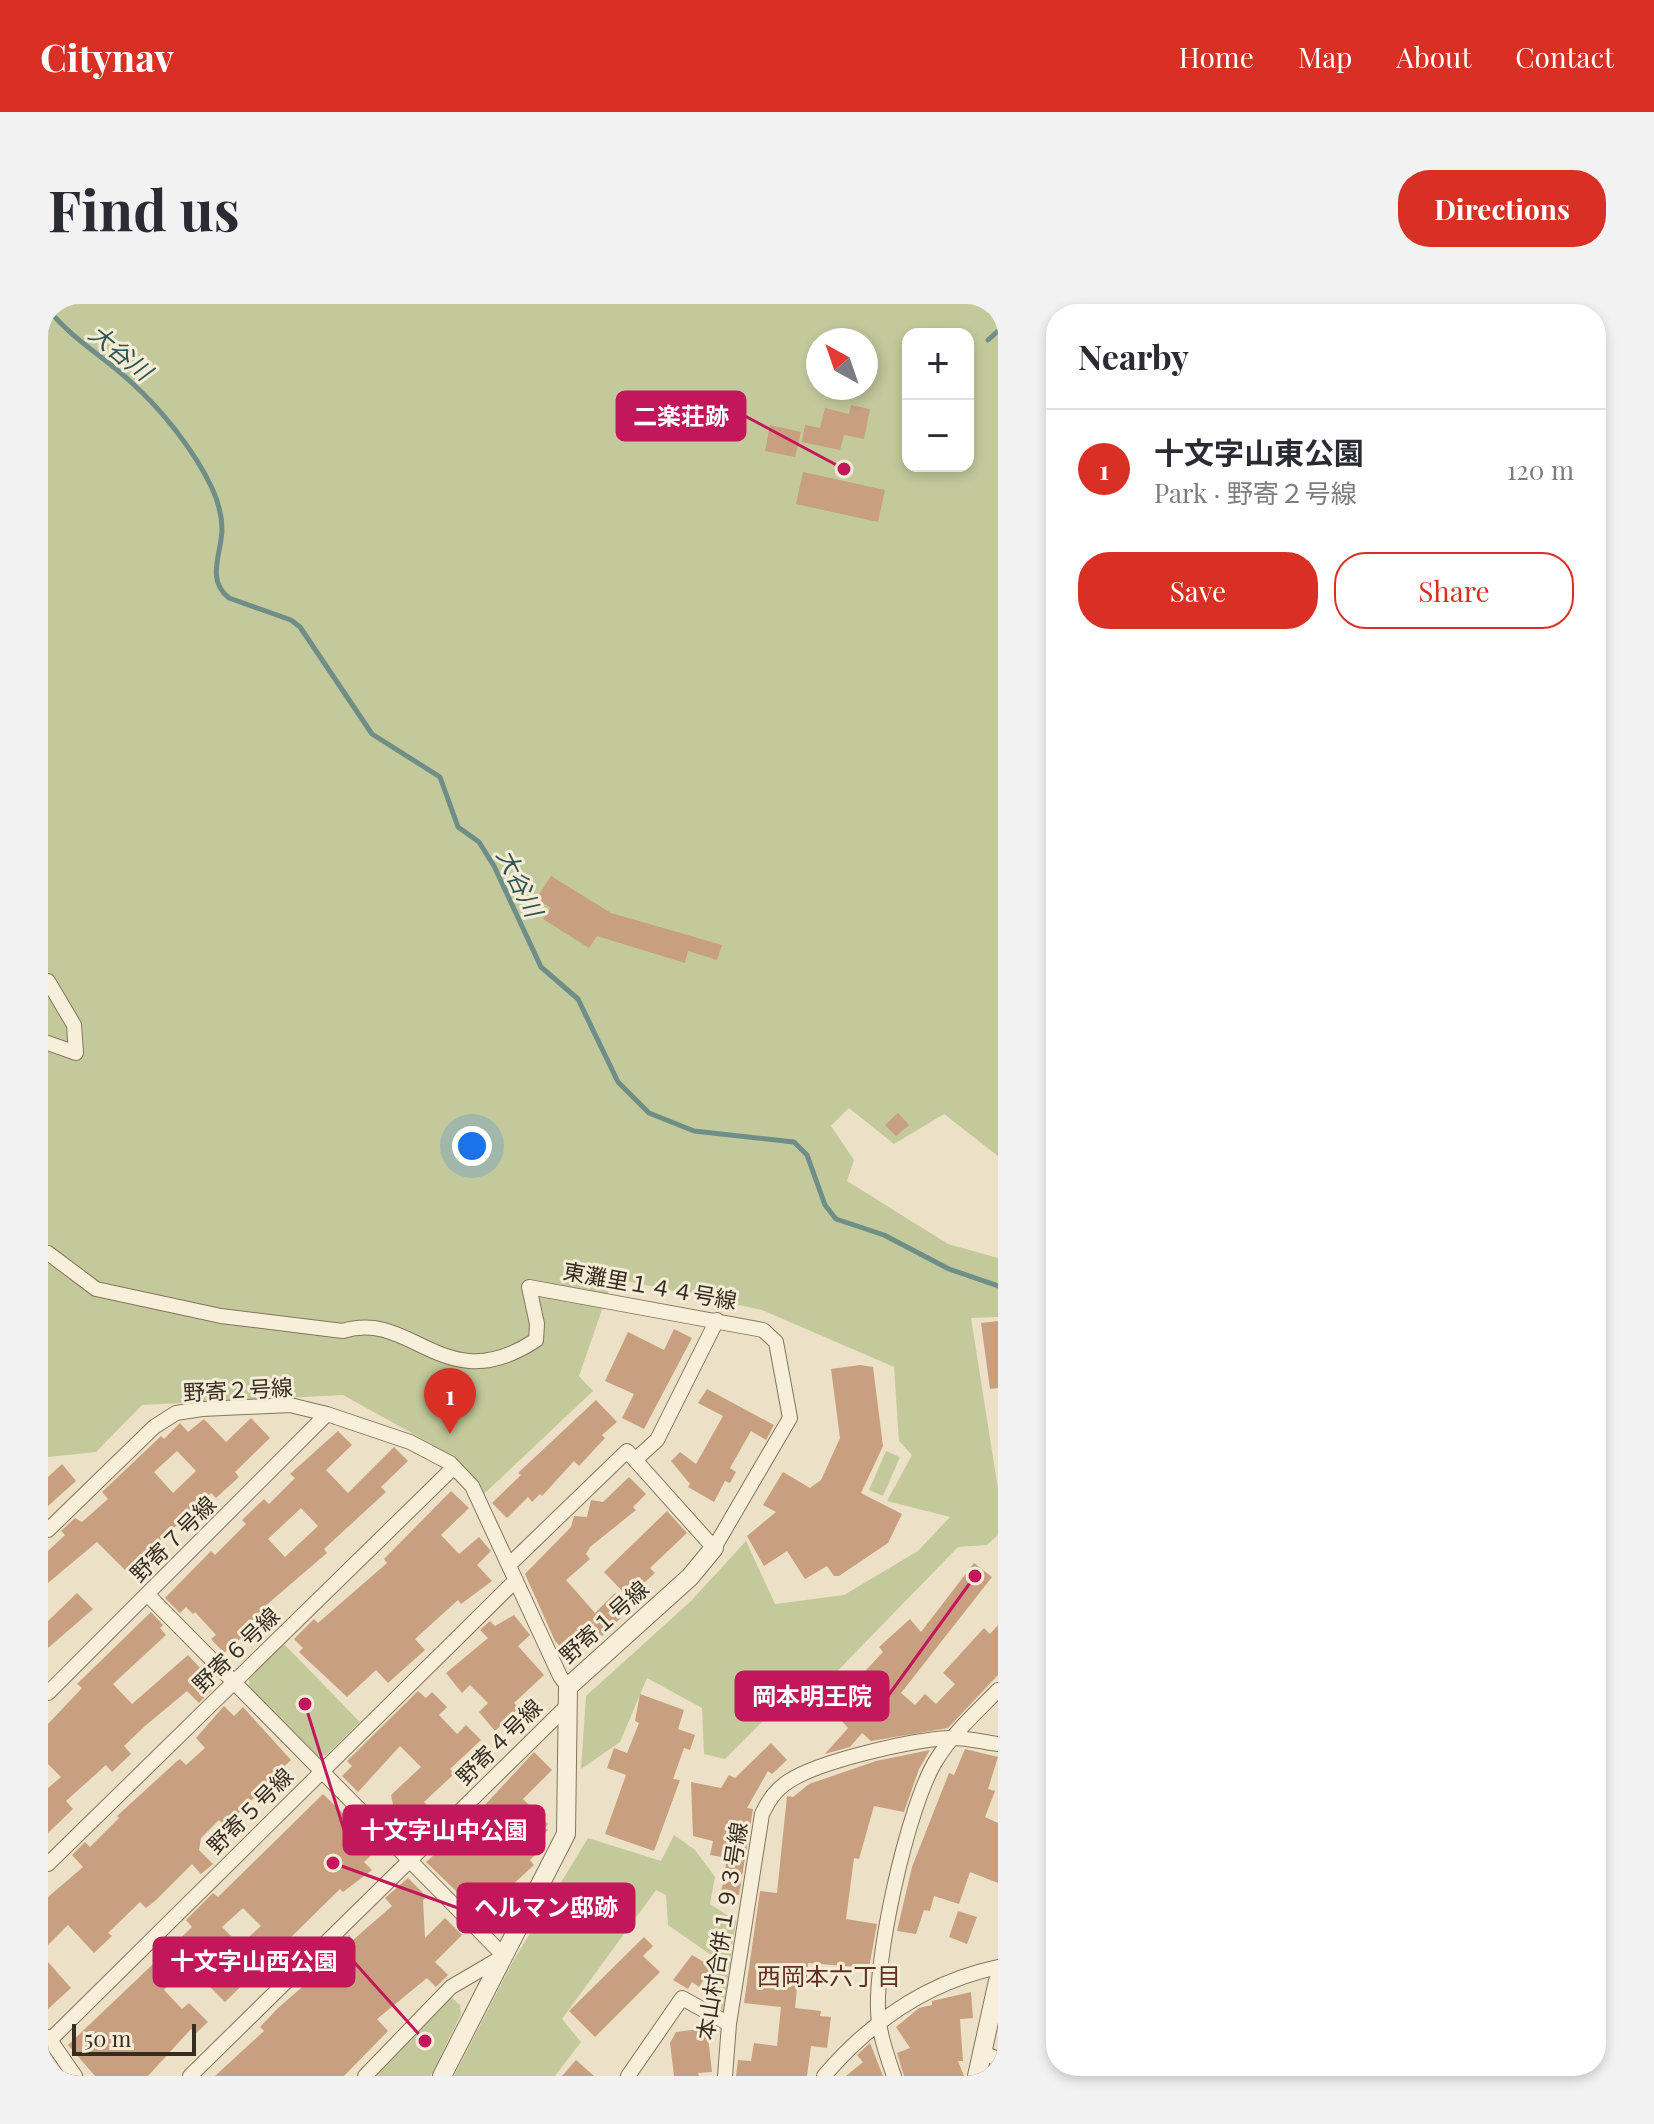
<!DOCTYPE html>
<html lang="en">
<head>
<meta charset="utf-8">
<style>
	:root { --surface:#fff; --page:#f2f2f3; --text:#2b2b33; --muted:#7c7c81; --line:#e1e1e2; --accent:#d93025 }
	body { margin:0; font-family:"Playfair Display","Noto Sans JP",serif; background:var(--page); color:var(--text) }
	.controls { position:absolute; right:24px; top:24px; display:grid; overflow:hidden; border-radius:16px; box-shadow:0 4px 12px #0003 }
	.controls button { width:72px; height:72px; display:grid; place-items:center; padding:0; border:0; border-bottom:2px solid var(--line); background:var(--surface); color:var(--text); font:40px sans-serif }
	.compass { position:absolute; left:758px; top:24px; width:72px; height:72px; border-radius:50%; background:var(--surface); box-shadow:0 4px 12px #0003; rotate:320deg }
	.scale { position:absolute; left:24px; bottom:20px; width:124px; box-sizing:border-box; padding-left:8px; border:4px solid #372c20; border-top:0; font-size:22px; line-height:28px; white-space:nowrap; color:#372c20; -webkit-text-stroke:6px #f4ecd6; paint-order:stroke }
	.you { position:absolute; left:424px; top:842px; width:28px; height:28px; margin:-20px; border:6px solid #fff; border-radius:50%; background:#1a73e8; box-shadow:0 0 0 12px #1a73e833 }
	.badge { display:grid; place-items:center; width:52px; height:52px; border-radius:50%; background:var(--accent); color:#fff; font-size:26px; font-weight:700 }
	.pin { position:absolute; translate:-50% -66px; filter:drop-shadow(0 2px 4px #0008) }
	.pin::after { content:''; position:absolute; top:42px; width:28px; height:24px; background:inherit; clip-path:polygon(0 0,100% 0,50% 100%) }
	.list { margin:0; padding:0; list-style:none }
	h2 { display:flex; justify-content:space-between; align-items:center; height:104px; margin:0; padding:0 32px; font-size:34px }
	h2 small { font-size:26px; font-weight:400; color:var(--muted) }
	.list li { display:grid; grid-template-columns:52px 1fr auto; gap:24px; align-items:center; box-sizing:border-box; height:120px; padding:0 32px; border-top:2px solid var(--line) }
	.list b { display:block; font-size:30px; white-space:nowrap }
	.list p { margin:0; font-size:26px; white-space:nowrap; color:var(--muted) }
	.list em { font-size:26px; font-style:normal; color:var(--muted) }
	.actions { display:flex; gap:16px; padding:24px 32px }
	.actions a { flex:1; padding:18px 0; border:2px solid var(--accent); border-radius:32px; text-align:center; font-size:28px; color:var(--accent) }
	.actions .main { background:var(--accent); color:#fff }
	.map { position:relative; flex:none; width:950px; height:1772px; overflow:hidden; border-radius:32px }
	header { display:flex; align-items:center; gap:48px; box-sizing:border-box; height:112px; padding:0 40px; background:var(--accent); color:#fff }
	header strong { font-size:38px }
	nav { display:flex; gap:44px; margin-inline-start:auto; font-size:28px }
	.intro { display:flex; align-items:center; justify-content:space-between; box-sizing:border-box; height:192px; padding:0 48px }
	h1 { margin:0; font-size:56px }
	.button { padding:20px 36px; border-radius:32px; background:var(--accent); color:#fff; font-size:28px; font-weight:700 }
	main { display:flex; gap:48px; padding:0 48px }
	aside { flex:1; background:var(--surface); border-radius:32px; box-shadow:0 4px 12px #0003 }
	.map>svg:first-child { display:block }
	.green { fill:#c3c99b; fill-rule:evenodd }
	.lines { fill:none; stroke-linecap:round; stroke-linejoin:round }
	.stream { stroke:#6f8e87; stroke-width:5 }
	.building { fill:#c89f7f; fill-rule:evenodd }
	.minor-casing { stroke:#86745d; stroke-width:16 }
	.tertiary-casing { stroke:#86745d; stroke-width:20 }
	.minor { stroke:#f7efd9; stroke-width:14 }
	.tertiary { stroke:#f7efd9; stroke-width:18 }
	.labels { text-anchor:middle; stroke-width:6; stroke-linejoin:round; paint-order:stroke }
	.street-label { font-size:22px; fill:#372c20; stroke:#f4ecd6 }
	.water-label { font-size:24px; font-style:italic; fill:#305654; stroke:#f4ecd6 }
	.neighbourhood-label { font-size:24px; fill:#613022; stroke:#f4ecd6 }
	.leader { fill:none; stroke:#c2185b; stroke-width:3 }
	.callout-dot { fill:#c2185b; stroke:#f4ecd6; stroke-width:3 }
	.callout { fill:#c2185b; stroke:#c2185b; stroke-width:3 }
	.callout-label { font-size:24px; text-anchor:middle; font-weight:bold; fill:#fff }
</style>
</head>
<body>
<header>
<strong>Citynav</strong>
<nav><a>Home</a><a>Map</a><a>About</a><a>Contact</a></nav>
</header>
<div class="intro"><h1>Find us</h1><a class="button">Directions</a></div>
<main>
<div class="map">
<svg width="950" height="1772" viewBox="0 0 950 1772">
	<rect width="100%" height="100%" fill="#ece1c6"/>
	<path class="green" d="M0 0H950V852L896 810 846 840 801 804 783 822 806 856 799 877 900 940 950 954V1013L923 1014 950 1185V1231L939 1241 910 1243 772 1385 752 1380 677 1455 656 1450 654 1404 599 1374 572 1438 533 1465 538 1392 643 1297 698 1237 727 1300 796 1291 870 1247 902 1213 839 1197 864 1151 851 1137 846 1063 714 1006 565 974 531 1072 545 1087 436 1190 407 1153 295 1091 94 1101 48 1148 0 1153ZM860 30H920V162H860ZM770 36H818V84H770Z
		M838 1147 852 1153 835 1192 821 1186Z
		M236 1340 312 1418 278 1451 270 1452 201 1382V1373Z
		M626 1531 647 1546 667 1573 662 1600 688 1617 675 1707 657 1695 673 1658 620 1621 618 1591 608 1586 514 1715 533 1738 507 1772H406L464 1659 540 1534 613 1557Z
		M404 1694 412 1701 413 1710 383 1772H329L328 1763 396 1695Z"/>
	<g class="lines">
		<path class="stream" d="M0 5C24 35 55 52 83 78 114 106 146 146 164 184 170 197 174 212 174 226 173 251 158 276 181 294L243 316 252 323 324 430 392 473 410 523 431 538 446 562 493 663 530 695 570 778 601 809 646 827 746 838 759 851 777 901 788 915 836 931 901 965 950 982
			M940 36 950 27"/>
	</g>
	<path class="building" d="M803 101 822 105 816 135 796 131 792 146 754 138 757 121 772 124 777 104 801 110Z
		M722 121 753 128 747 153 717 147Z
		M755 168 837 186 830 218 748 200Z
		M503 572 563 609 674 641 669 656 640 647 637 659 549 632 541 644 495 615 503 604 488 595Z
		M850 809 861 821 848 832 837 821Z
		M950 1017V1084L942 1085 933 1019Z
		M626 1025 644 1034 596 1125 574 1114 586 1090 557 1077 580 1028 616 1046Z
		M812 1061 825 1063 835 1142 813 1189 854 1210 840 1239 791 1272H786L779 1262 757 1275 739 1247 716 1262 699 1232 728 1208 715 1201 735 1168 762 1184 773 1176 792 1134 783 1065Z
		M659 1085 726 1121 718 1136 703 1127 682 1164 688 1168 682 1179 677 1177 666 1198 640 1183 642 1180 623 1157 632 1148 648 1160 675 1112 650 1099Z
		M548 1096 569 1118 554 1131 557 1134 531 1162 526 1157 494 1192 492 1190 484 1198 480 1193 459 1214 444 1199 473 1171 470 1169Z
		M203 1114 222 1134 187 1168 191 1173 168 1194 163 1189 79 1268 49 1238 0 1279V1247L17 1231 13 1227 27 1214 34 1218 60 1195 54 1188 113 1132 116 1135 132 1119 140 1128 156 1115 178 1138ZM129 1147 148 1167 125 1189 106 1168Z
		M290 1127 304 1141 278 1166 300 1189 346 1143 360 1157 333 1183 338 1188 276 1245 279 1249 223 1297 196 1325 200 1328 176 1349 163 1335 168 1331 147 1308 145 1310 138 1303 132 1309 117 1294 163 1247 167 1251 198 1220 194 1216 216 1195 221 1200 247 1174 242 1170ZM253 1204 270 1222 237 1253 220 1235Z
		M14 1160 28 1177 0 1202V1173Z
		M581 1173 598 1190 585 1203 588 1206 542 1243 538 1250 542 1255 518 1276 547 1309 567 1289 582 1305 554 1332 550 1328 522 1353 507 1337 477 1270 523 1223 526 1212 539 1213 543 1196 555 1198Z
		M403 1187 421 1204 393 1231 411 1250 431 1233 443 1247 429 1261 444 1277 413 1300 410 1296 367 1335 377 1346 340 1379 328 1366 299 1393 251 1348 255 1344 246 1335 266 1315 270 1319 339 1259 336 1255Z
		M619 1207 639 1229 602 1264 607 1269 580 1293 556 1268Z
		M926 1259 944 1273 853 1389 867 1401 877 1390 888 1400 907 1380 895 1369 936 1324 942 1330 950 1321V1371L900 1424 823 1437 814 1429 802 1443 777 1450 800 1424 784 1406 807 1385 804 1381 835 1348 831 1343 862 1315 873 1328Z
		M29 1289 45 1305 0 1344V1317Z
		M103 1308 115 1321 112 1324 118 1331 65 1380 84 1400 140 1351 168 1381 151 1399 139 1387 97 1422 76 1442 83 1450 64 1468 58 1461 18 1497 25 1505 0 1529V1484L13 1473 0 1460V1420L34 1384 29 1380Z
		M466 1311 482 1331 470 1342 496 1371 466 1399 471 1404 447 1427 431 1408 440 1399 422 1381 414 1389 398 1369 440 1334 432 1326 442 1317 447 1322Z
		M370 1387 378 1394 384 1388 399 1403 391 1411 409 1430 418 1421 433 1436 402 1465 407 1469 376 1498 390 1512 378 1524 369 1514 352 1530 334 1511 345 1501 343 1491 373 1463 352 1442 310 1488 294 1472 304 1462 299 1457Z
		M592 1390 636 1406 630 1425 647 1431 642 1446 636 1444 625 1475 632 1476 606 1547 557 1530 578 1471 559 1464 566 1444 579 1449 591 1419 587 1417Z
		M176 1402 186 1412 195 1403 243 1456 226 1472 231 1477 212 1495 208 1492 177 1522 171 1516 153 1534 151 1546 165 1560 153 1570 144 1560 107 1597 98 1604 92 1598 60 1629 64 1632 46 1649 20 1621 0 1641V1593L35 1563 24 1551 37 1538 42 1543 71 1514 69 1512 128 1458 132 1455 138 1461 157 1444 148 1434Z
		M723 1439 739 1456 724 1470 720 1467 699 1504 705 1505 691 1591 673 1589 679 1554 662 1551 665 1537 645 1532 643 1478 673 1484 681 1471 687 1474Z
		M917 1445 950 1453 940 1485 947 1487 937 1513 950 1519V1579L922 1568 911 1600 886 1592 882 1607 876 1606 868 1630 849 1627 864 1563 901 1469 906 1471Z
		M882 1446 871 1465 856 1508 826 1502 811 1555 806 1554 798 1615 829 1620 821 1664 760 1659 759 1675 750 1674 747 1704 773 1707 772 1712 783 1713 779 1744 763 1742 759 1772H688L690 1756 703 1757 706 1739 729 1742 733 1703 696 1699 712 1587 729 1589 739 1492 745 1493 761 1480 828 1457Z
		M486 1448 504 1466 475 1495 500 1520 497 1524 500 1526 487 1539 493 1545 482 1556 486 1561 449 1595 443 1601 447 1606 437 1615 378 1558 437 1505 435 1503Z
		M275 1490 331 1544 316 1558 324 1566 295 1588 292 1585 177 1698 154 1675 175 1655 157 1637 131 1661 134 1665 116 1686 134 1705 141 1699 160 1718 147 1730 143 1725 100 1772H47L20 1741 144 1623 138 1616 165 1589 170 1593ZM195 1604 213 1622 192 1641 174 1623Z
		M360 1574 379 1593 375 1596 377 1634 397 1614 414 1631 387 1658 400 1671 388 1683 379 1674 329 1715 340 1727 296 1772H167L216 1727 212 1723 230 1704 274 1666 271 1663 291 1640 301 1631 305 1636 344 1602 337 1594Z
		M910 1607 929 1613 919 1640 901 1633Z
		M596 1633 605 1642 595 1652 612 1668 547 1733 521 1707Z
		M644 1651 664 1663 651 1683 644 1678 640 1685 625 1676Z
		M0 1658 23 1684 0 1705Z
		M923 1688 925 1714 912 1715 915 1757H910L916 1772H856L849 1749 862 1744 848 1723 871 1704 884 1701V1697Z
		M659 1724 664 1768 650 1769 651 1772H626L622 1739 628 1728Z
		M822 1739 835 1772H798L815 1758 809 1751Z
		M528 1756 546 1772H514Z"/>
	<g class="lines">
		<defs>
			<path id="minor" d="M0 677 26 721 28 749 0 739
				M0 949 48 985 173 1012 295 1027C365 1005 396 1097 488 1036L489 1020 481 983 715 1026 728 1038 742 1114 666 1244 579 1147 461 1261
				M587 1156 609 1136 669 1016
				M0 1226 106 1123 128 1109 154 1105 242 1101 279 1110 362 1138 402 1159 424 1182 512 1372 520 1383
				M100 1291 456 1652 403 1683 317 1772
				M0 1389 279 1110
				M0 1560 406 1163
				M0 1733 27 1772
				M2 1736 468 1276
				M933 1748 950 1755
				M142 1772 517 1404
				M580 1772 634 1694 681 1720
				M677 1772 681 1720 714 1510C721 1496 727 1486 741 1477 772 1457 863 1436 901 1434 917 1433 934 1438 950 1440
				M776 1772C823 1717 879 1678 950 1663
				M846 1772C840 1755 833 1736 831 1718 823 1666 860 1499 889 1455 905 1429 929 1408 950 1386"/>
			<path id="tertiary" d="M394 1772 518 1530 520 1383 642 1273 666 1244
				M929 1772 950 1677"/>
		</defs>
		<use href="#minor" class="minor-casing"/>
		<use href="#tertiary" class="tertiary-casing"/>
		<use href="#minor" class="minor"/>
		<use href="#tertiary" class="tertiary"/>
	</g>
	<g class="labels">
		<g class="street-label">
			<text transform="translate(602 982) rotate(10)" y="8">東灘里１４４号線</text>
			<text transform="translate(190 1086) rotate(-3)" y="8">野寄２号線</text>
			<text transform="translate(125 1235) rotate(-45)" y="8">野寄７号線</text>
			<text transform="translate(556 1318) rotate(-42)" y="8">野寄１号線</text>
			<text transform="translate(188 1346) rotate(-44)" y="8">野寄６号線</text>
			<text transform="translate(451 1438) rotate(-45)" y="8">野寄４号線</text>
			<text transform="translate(202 1507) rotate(-45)" y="8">野寄５号線</text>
			<text transform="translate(674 1627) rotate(-81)" y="8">本山村合併１９３号線</text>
		</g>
		<g class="water-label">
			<text transform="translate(72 49) rotate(39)" y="8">大谷川</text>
			<text transform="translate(471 579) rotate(64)" y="8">大谷川</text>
		</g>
		<g class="neighbourhood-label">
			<text x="781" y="1681">西岡本六丁目</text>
		</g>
	</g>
	<path class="leader" d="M796 165L697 112M927 1272L840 1392M257 1400L296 1526M285 1559L410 1604M377 1737L306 1658"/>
	<g class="callout-dot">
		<circle cx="796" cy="165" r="8"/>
		<circle cx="927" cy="1272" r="8"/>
		<circle cx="257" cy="1400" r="8"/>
		<circle cx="285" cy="1559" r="8"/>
		<circle cx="377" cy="1737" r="8"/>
	</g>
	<g class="callout">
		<rect x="569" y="88" width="128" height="48" rx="8"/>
		<rect x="688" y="1368" width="152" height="48" rx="8"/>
		<rect x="296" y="1502" width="200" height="48" rx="8"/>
		<rect x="410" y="1580" width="176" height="48" rx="8"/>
		<rect x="106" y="1634" width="200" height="48" rx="8"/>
	</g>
	<g class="callout-label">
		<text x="633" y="121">二楽荘跡</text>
		<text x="764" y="1401">岡本明王院</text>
		<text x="396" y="1535">十文字山中公園</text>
		<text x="498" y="1612">ヘルマン邸跡</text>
		<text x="206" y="1666">十文字山西公園</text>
	</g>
</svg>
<div class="controls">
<button>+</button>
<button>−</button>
</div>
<svg class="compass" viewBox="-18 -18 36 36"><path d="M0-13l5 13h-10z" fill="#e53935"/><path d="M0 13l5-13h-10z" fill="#7c7c81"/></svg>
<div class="scale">50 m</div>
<div class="you"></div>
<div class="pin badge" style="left:402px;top:1130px">1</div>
</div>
<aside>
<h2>Nearby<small></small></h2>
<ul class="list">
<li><span class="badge">1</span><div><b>十文字山東公園</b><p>Park · 野寄２号線</p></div><em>120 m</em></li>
</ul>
<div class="actions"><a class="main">Save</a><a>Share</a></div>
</aside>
</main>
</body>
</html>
